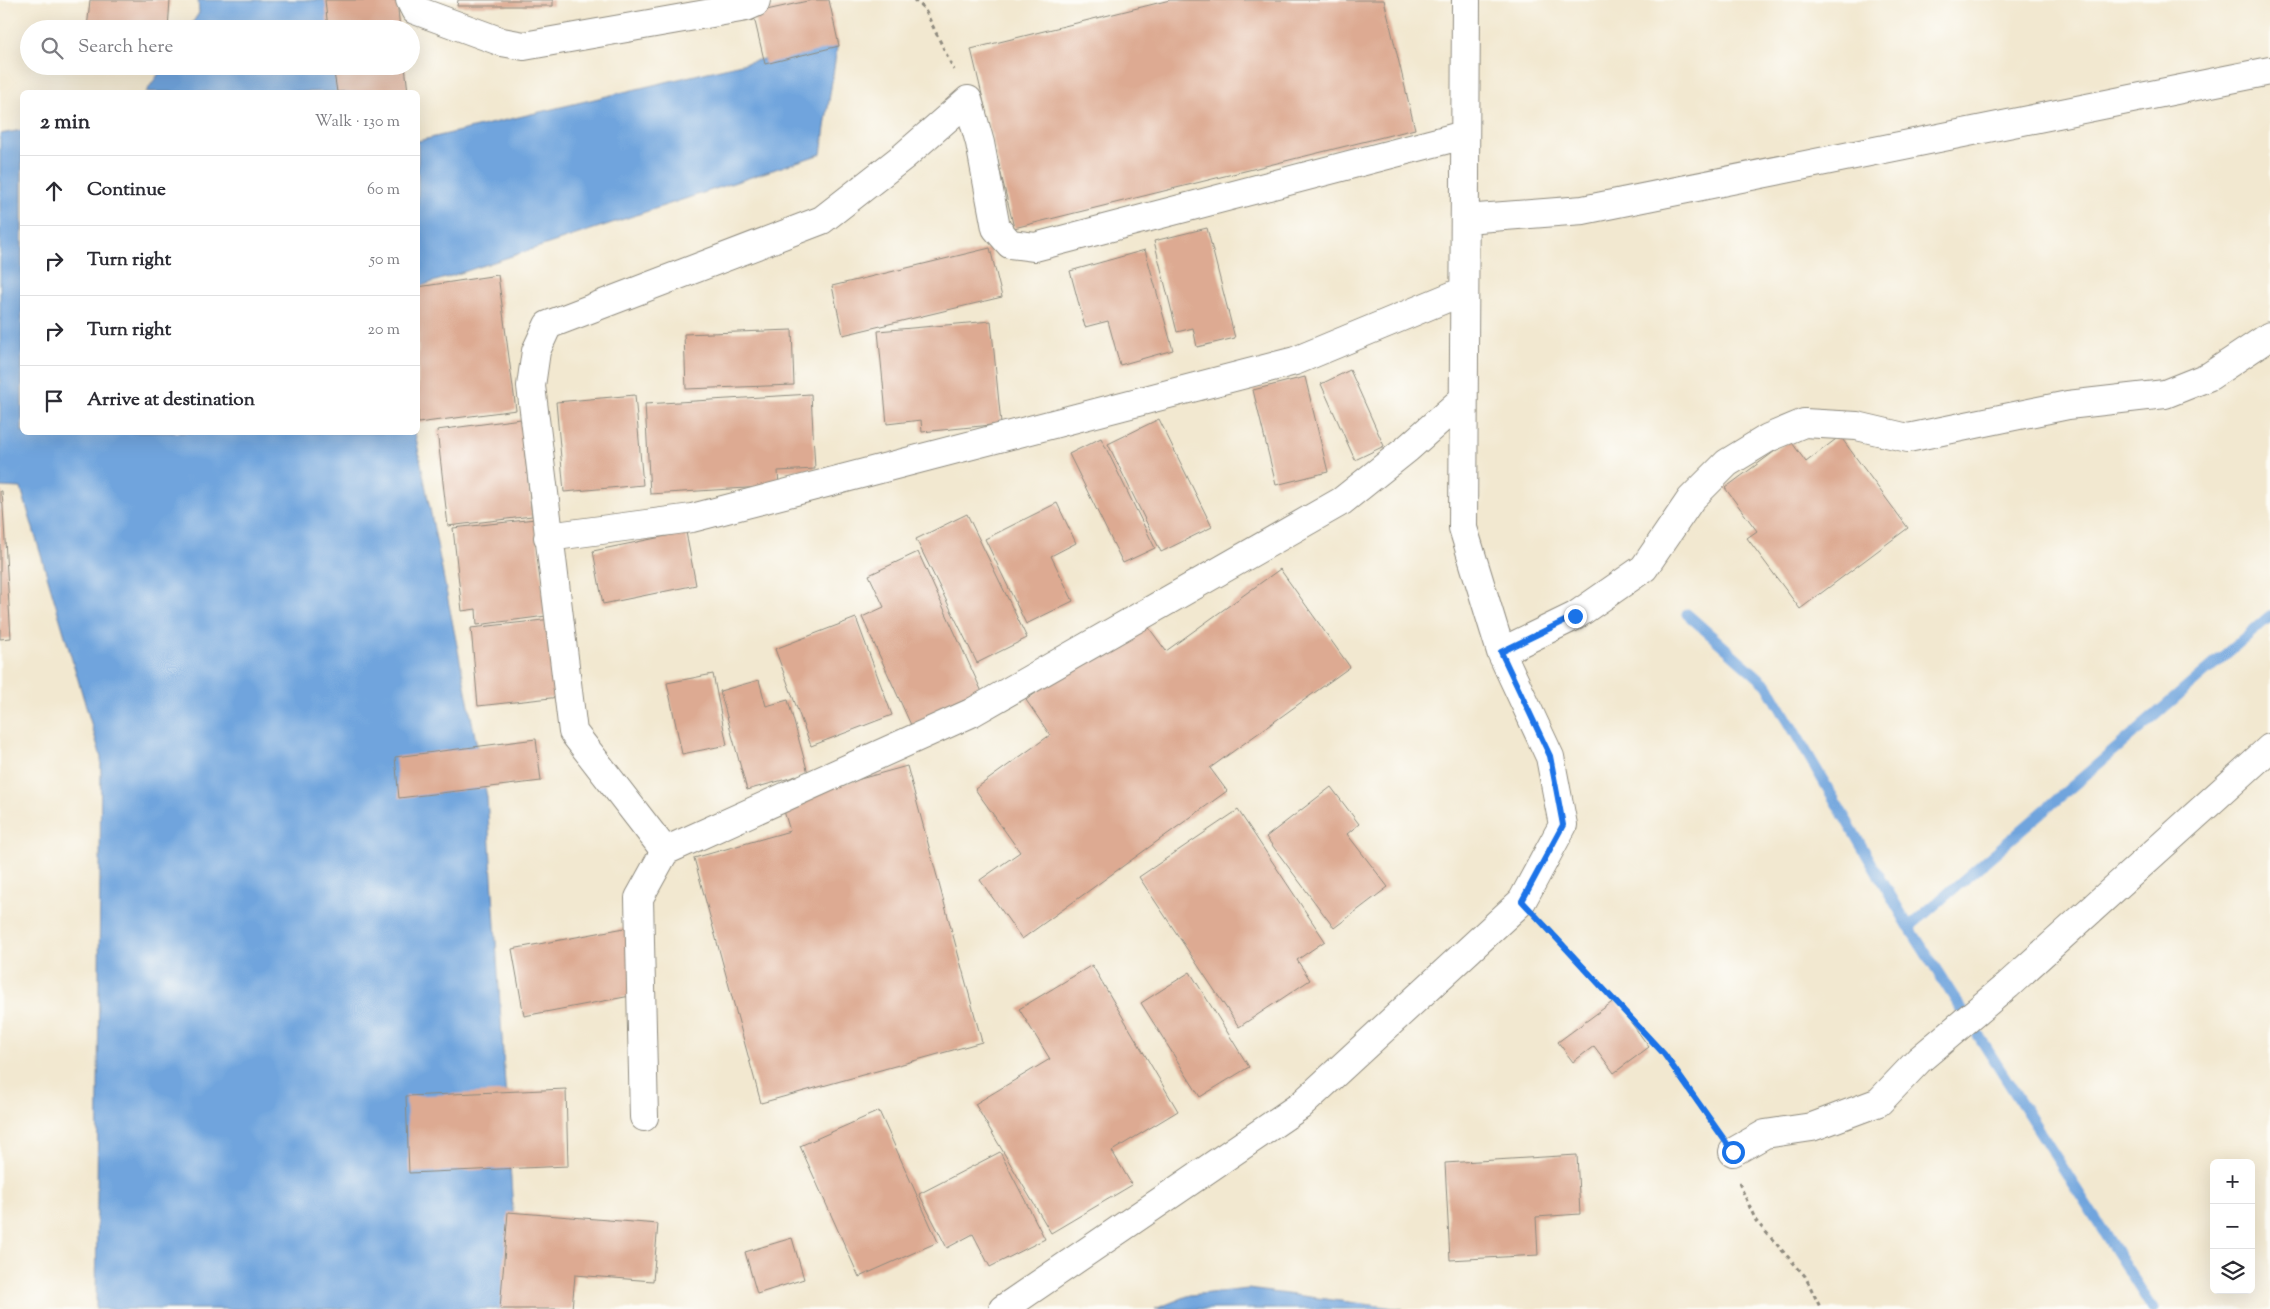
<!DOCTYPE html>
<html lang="en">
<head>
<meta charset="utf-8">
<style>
	:root { --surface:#fff; --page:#f2f2f3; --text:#2b2b33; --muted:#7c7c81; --line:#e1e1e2 }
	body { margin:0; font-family:"Sorts Mill Goudy",serif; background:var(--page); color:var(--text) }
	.controls { position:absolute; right:15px; bottom:15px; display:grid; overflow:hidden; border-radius:8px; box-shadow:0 5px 20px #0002 }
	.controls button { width:45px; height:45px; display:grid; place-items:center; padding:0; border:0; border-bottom:1px solid var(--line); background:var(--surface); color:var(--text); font:25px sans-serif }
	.stop { position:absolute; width:15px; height:15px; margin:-11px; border:4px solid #1a73e8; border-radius:50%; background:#fff }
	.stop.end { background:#1a73e8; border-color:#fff; box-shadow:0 1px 5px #0008 }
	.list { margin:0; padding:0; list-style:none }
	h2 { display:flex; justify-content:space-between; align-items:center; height:65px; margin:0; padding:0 20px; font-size:21px }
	h2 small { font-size:16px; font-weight:400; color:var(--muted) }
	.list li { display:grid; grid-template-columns:32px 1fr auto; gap:15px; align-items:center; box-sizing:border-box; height:70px; padding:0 20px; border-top:1px solid var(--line) }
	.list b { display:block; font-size:19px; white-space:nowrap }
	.list em { font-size:16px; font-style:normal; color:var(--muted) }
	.icon { flex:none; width:28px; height:28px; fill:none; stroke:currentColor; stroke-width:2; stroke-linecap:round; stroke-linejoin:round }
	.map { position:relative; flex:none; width:2270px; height:1309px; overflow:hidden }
	.search { position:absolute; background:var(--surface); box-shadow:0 5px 20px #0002; left:20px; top:20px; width:400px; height:55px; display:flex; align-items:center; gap:12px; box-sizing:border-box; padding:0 18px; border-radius:28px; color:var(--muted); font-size:19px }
	.panel { position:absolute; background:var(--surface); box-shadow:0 5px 20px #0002; left:20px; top:90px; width:400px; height:345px; border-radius:8px }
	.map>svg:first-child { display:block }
	.water { fill:#70a4dd; stroke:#4e6884 }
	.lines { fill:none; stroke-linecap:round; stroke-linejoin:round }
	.stream { stroke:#70a4dd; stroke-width:11 }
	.building { fill:#ddaa92 }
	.minor-casing { stroke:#8e8a7e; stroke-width:30 }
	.path { stroke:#8e8a7e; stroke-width:3; stroke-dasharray:4 4; stroke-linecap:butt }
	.minor { stroke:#fff; stroke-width:28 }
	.route { stroke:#1a73e8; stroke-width:6 }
</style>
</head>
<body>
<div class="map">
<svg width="2270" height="1309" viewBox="0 0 2270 1309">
	<rect width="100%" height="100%" fill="#fdfcf7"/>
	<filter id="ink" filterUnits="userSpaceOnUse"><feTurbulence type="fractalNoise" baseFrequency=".02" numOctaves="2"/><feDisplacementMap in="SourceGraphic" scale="10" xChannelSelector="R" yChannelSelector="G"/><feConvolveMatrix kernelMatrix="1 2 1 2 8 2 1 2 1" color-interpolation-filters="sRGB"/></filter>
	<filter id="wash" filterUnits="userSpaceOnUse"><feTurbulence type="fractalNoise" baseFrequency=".0096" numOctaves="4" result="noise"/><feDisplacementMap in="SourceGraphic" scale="20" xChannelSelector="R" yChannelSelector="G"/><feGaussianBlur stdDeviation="1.12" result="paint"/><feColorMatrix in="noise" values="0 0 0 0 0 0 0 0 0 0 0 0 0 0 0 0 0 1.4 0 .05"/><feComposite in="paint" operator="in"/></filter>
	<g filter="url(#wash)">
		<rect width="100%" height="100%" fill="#f2e8d0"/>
		<path class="water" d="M198 0H358L361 29H188L199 13Z
			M838 41 821 154 418 287V141Z
			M164 66H364L367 92H146Z
			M22 130V432L415 433 487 797 514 1228 509 1309H96L101 757 21 488 0 487V134Z
			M1248 1289 1403 1309H1155L1190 1295Z"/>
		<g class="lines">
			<path class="stream" d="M1687 614 1767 685 1909 927 2153 1309
				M1909 927 2270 616"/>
		</g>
		<g id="blocks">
			<path class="building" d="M90 0H170L168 29H87Z
				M325 0H397L400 29H328Z
				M458 0H553V6H457Z
				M812 0H829L839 46 765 64 753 13Z
				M1170 0H1384L1415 129 1014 228 971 49Z
				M333 66H405L408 92H337Z
				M1207 228 1235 338 1197 347 1193 328 1177 332 1154 241Z
				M990 248 1002 297 843 335 832 286Z
				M1145 250 1173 350 1120 365 1108 321 1085 327 1070 271Z
				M498 275 516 410 418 423V287Z
				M991 321 1001 424 922 432 921 420 887 424 878 331Z
				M792 330 794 385 686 389 684 334Z
				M1350 370 1384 446 1355 460 1321 384Z
				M1305 377 1328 472 1276 485 1253 390Z
				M811 394 815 469 778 471 779 486 650 494 645 404Z
				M635 395 643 485 564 492 556 402Z
				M521 419 532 516 448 526 437 430Z
				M1159 419 1212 527 1161 552 1108 444Z
				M1840 436 1908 528 1800 609 1747 538 1757 531 1725 488 1790 440 1806 462Z
				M1101 438 1155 548 1123 563 1069 454Z
				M0 491H2L11 638 0 639Z
				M1057 503 1076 543 1051 556 1073 601 1026 624 985 539Z
				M967 514 1027 638 977 663 916 539Z
				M535 519 546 616 477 625 476 609 462 611 453 528Z
				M686 532 696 585 603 604 593 551Z
				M918 552 982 692 911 725 862 617 884 607 869 575Z
				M1280 569 1350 667 1210 768 1227 791 1022 939 980 880 1020 852 975 789 1050 735 1026 700 1141 617 1166 651Z
				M856 618 892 715 811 746 775 649Z
				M552 619 560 697 478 706 471 628Z
				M713 674 727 745 682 754 667 683Z
				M759 680 766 706 788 700 808 773 747 790 720 691Z
				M536 739 541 781 399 798 395 757Z
				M907 766 982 1042 761 1103 694 858 790 831 781 801Z
				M1331 787 1359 824 1347 834 1388 887 1334 928 1266 837Z
				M1238 810 1325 941 1297 960 1310 980 1239 1027 1139 877Z
				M630 927 641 994 524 1016 512 949Z
				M1092 965 1178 1111 1112 1151 1132 1185 1051 1233 975 1104 1050 1059 1019 1009Z
				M1190 972 1249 1067 1200 1097 1141 1003Z
				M1615 1000 1649 1047 1614 1073 1594 1046 1573 1062 1558 1042Z
				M566 1089 568 1166 409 1173 406 1096Z
				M879 1111 938 1242 859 1277 800 1146Z
				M1000 1152 1045 1239 990 1267 973 1234 947 1248 919 1194Z
				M1577 1155 1580 1214 1536 1217 1538 1255 1450 1260 1445 1163Z
				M508 1212 658 1224 653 1281 575 1275 572 1309H500Z
				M792 1238 804 1279 757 1294 745 1252Z"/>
		</g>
	</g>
	<g filter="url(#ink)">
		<use href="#blocks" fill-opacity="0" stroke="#8e8a7e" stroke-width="1"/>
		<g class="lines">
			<defs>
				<path id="minor" d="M410 0 415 10 502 42 524 46 746 7 755 3 756 0
					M1465 219 1583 210 2270 71
					M548 537 692 518 1295 361 1464 291
					M1501 652 1575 616 1644 568 1691 499 1727 463 1768 438 1804 423 1857 426 1908 438 2068 405 2165 394 2210 376 2270 336
					M665 851 971 713 1342 501 1407 449 1462 400
					M644 1117 639 898 665 851 573 732 531 386 536 351 548 325 822 220 904 156 968 100 980 143 996 228 1010 244 1035 247 1464 135
					M1733 1152 1765 1134 1812 1127 1879 1102 1919 1060 2008 985 2270 748
					M1003 1309 1300 1106 1522 901 1563 825 1550 757 1501 652 1463 528 1466 0"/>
			</defs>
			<use href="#minor" class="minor-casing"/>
			<path class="path" d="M914 0 924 8 954 70
				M1545 925 1664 1054 1714 1126
				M1739 1183 1756 1221 1805 1276 1821 1309"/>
			<use href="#minor" class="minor"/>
		</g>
	</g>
	<g class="lines" filter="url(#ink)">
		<path class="route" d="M1575 616 1501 652 1550 756 1563 825 1522 901 1664 1054 1733 1152"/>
	</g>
</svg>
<div class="controls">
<button>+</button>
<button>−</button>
<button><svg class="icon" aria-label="layers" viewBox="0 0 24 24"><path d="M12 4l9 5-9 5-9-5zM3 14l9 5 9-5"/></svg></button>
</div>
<div class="stop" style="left:1733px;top:1152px"></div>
<div class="stop end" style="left:1575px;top:616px"></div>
<div class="search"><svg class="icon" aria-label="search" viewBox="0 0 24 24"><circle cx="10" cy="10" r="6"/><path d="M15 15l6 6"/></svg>Search here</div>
<section class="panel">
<h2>2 min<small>Walk · 130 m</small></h2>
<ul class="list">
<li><svg class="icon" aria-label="ahead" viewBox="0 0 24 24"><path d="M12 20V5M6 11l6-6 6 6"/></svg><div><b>Continue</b></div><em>60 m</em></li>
<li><svg class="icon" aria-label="right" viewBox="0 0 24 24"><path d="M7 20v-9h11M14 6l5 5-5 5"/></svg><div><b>Turn right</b></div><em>50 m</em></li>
<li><svg class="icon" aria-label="right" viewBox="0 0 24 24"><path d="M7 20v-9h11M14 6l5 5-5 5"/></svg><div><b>Turn right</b></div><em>20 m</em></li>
<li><svg class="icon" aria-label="arrive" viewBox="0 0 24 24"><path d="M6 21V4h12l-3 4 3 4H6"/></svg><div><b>Arrive at destination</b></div></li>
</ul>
</section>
</div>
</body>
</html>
